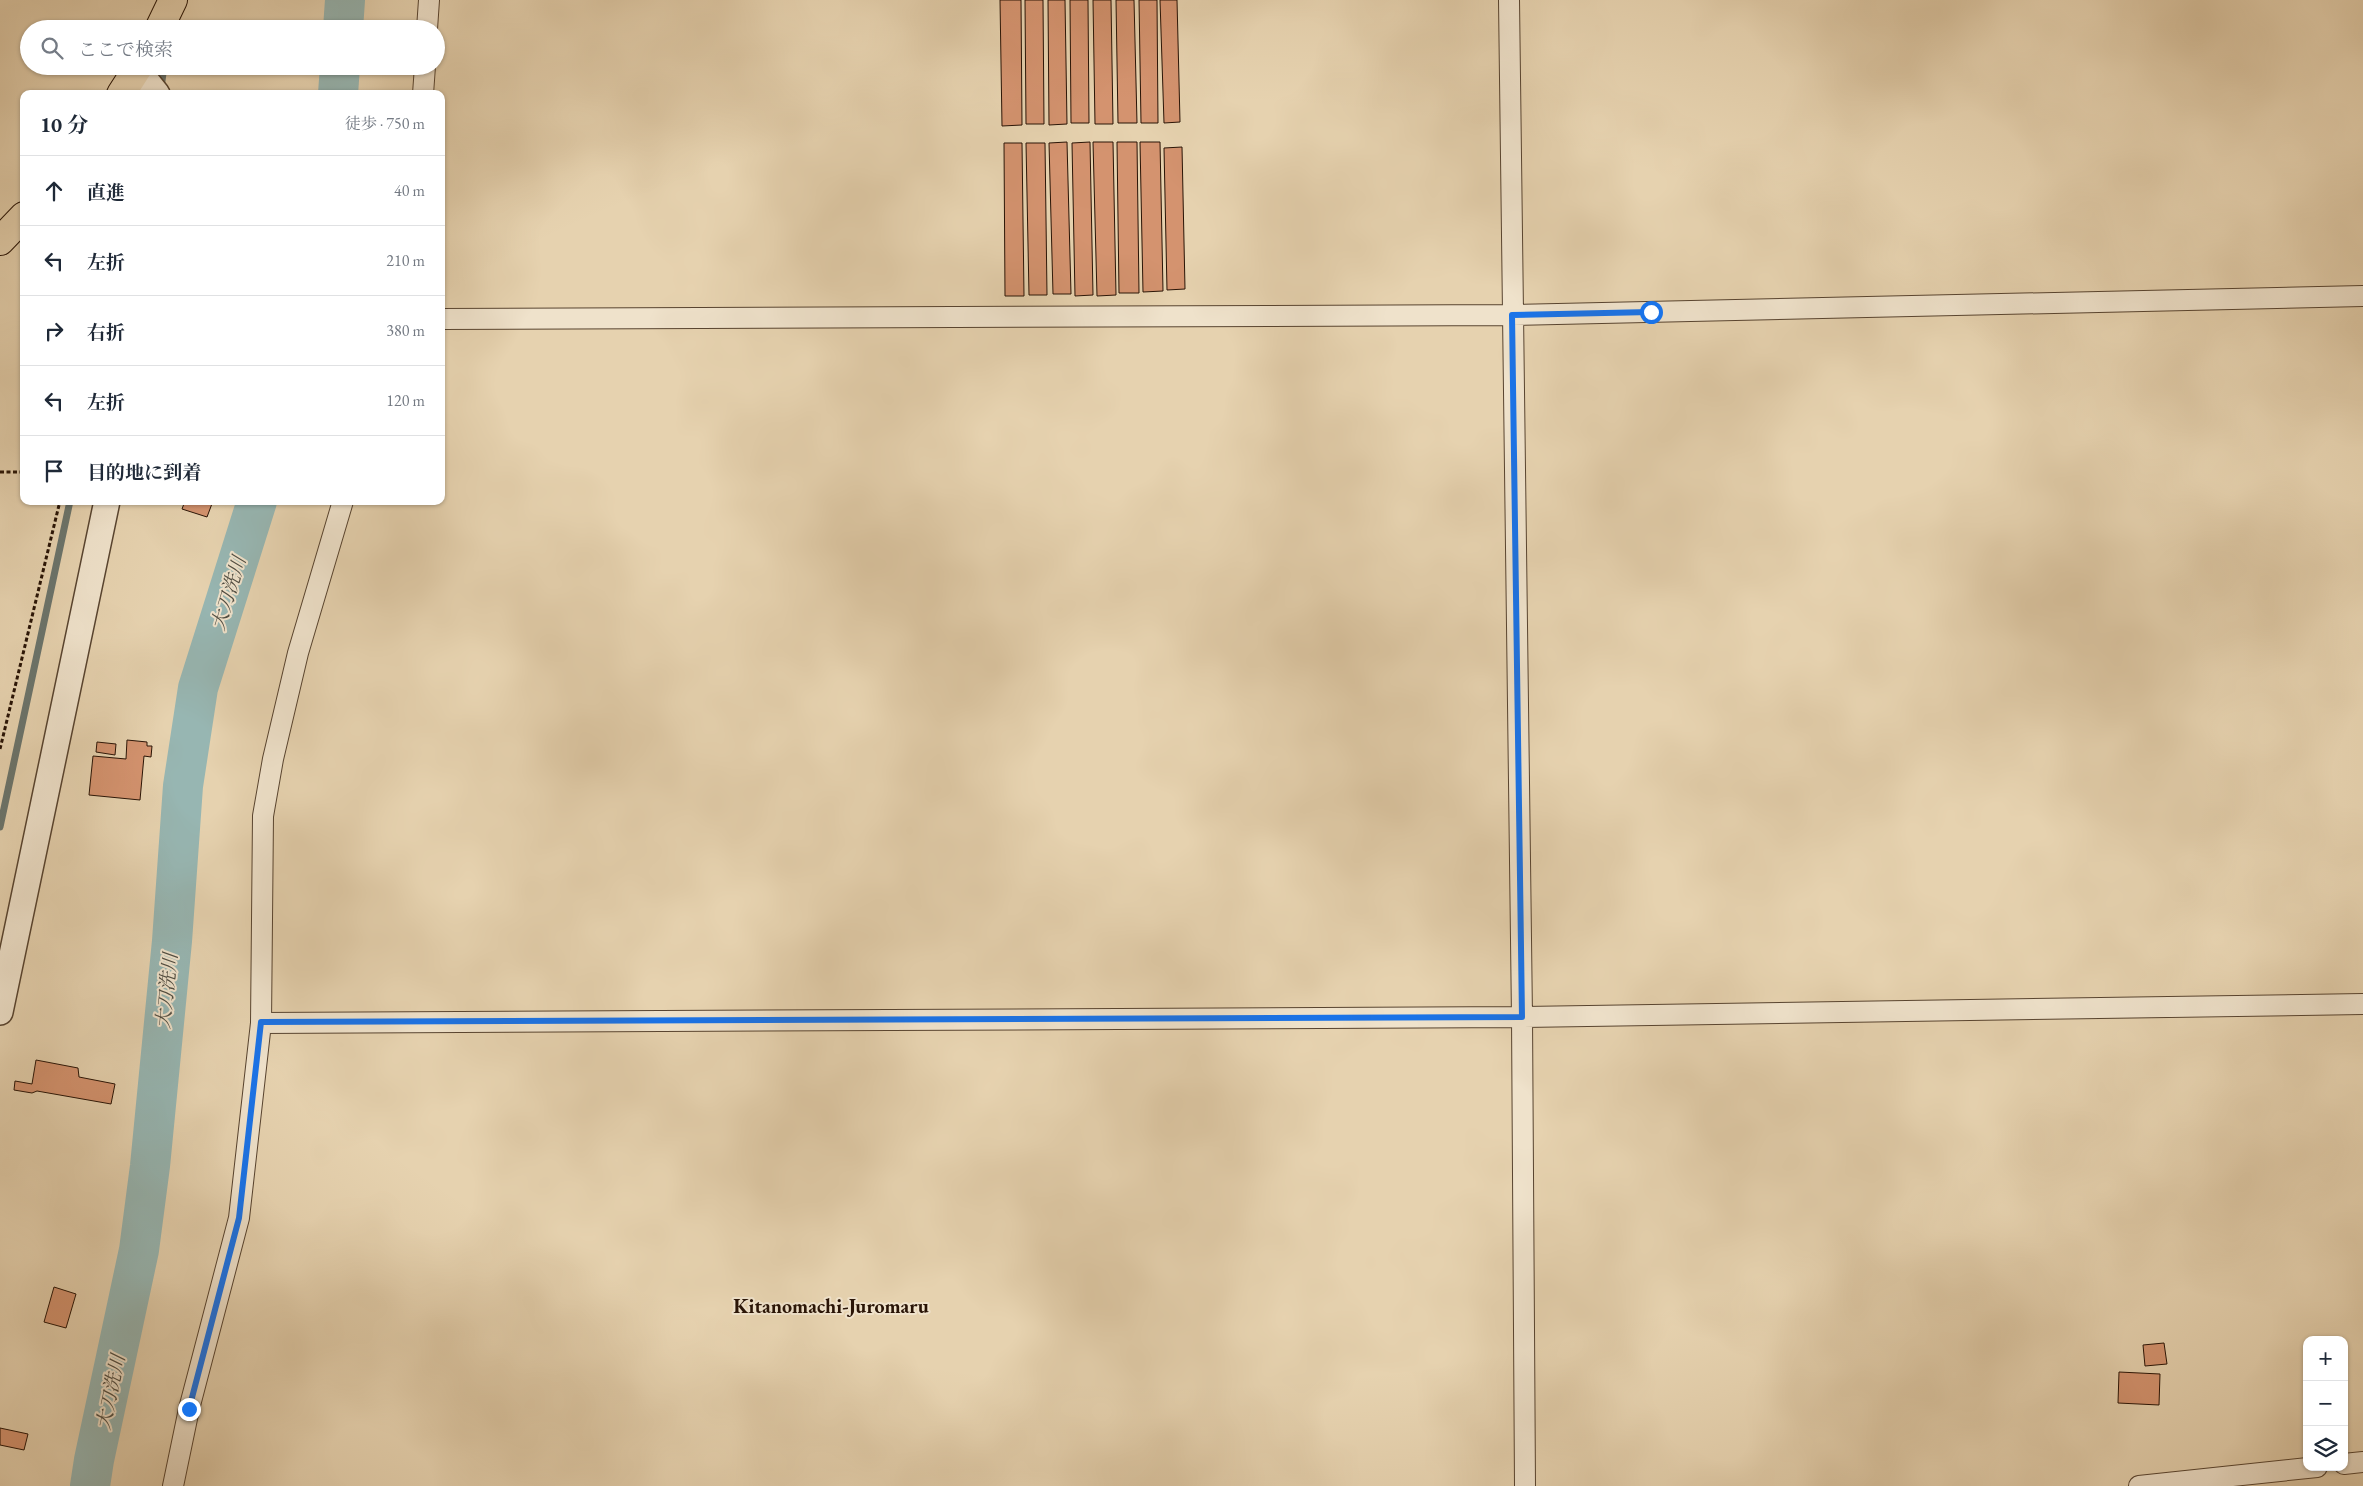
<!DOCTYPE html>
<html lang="ja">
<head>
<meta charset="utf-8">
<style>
	:root { --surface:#fff; --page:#f2f2f3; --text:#1f2937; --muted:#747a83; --line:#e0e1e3 }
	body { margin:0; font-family:"EB Garamond","Noto Serif JP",serif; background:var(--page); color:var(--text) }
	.controls { position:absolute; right:15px; bottom:15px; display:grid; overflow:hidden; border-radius:10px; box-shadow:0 1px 4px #0004 }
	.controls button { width:45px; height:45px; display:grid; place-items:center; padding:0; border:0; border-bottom:1px solid var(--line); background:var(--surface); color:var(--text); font:25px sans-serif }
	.stop { position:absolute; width:15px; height:15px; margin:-11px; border:4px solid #1a73e8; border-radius:50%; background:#fff }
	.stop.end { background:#1a73e8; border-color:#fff; box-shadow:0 1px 5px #0008 }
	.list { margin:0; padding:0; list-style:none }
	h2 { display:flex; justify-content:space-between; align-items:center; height:65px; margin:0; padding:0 20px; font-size:21px }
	h2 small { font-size:16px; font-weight:400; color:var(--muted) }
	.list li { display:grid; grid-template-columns:32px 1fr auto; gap:15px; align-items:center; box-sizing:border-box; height:70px; padding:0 20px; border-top:1px solid var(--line) }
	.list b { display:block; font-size:19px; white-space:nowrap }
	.list em { font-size:16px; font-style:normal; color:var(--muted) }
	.icon { flex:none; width:28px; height:28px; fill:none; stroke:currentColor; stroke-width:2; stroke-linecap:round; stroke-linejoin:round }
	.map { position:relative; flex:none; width:2363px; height:1486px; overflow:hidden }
	.search { position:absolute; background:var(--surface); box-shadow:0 1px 4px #0004; left:20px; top:20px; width:425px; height:55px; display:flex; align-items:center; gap:12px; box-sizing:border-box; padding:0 18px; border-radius:28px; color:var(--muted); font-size:19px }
	.panel { position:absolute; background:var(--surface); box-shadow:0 1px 4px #0004; left:20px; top:90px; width:425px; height:415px; border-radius:10px }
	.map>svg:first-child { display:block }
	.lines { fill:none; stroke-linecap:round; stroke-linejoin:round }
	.stream { stroke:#6b756d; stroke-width:7 }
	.river { stroke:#97b6b2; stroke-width:40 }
	.building { fill:#d4936f; stroke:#291406 }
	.minor-casing { stroke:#584430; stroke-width:22 }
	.tertiary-casing { stroke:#584430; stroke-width:28 }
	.trunk-casing { stroke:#291406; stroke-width:30 }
	.path { stroke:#291406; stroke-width:3; stroke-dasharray:4 2.5; stroke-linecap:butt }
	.minor { stroke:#efe2cb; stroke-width:20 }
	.tertiary { stroke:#efe2cb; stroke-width:25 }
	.trunk { stroke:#e6d2af; stroke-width:28 }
	.route { stroke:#1a73e8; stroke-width:6 }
	.labels { text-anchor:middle; stroke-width:4; stroke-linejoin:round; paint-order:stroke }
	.water-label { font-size:19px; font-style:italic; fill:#504d42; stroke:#efe2cb }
	.quarter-label { font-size:20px; font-weight:bold; fill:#291406; stroke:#efe2cb }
</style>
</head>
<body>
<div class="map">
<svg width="2363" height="1486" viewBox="0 0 2363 1486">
	<rect width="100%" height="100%" fill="#e6d2af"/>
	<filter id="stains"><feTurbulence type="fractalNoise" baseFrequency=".004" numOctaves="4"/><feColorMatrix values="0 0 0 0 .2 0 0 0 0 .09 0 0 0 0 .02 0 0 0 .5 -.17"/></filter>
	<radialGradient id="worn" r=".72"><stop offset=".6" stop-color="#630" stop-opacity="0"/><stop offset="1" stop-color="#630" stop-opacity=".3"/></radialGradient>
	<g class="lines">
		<path class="stream" d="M161 88 164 66
			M0 827 70 501"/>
		<path class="river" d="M343 29 345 0
			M338 94 340 66
			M90 1486 94 1460 139 1250 150 1166 172 941 183 786 198 688 257 501"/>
	</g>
	<path class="building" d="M1000 0H1021L1022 125 1002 126Z
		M1025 0H1043L1044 124H1026Z
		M1048 0H1065L1067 124 1049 125Z
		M1070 0H1088L1089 123H1071Z
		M1093 0H1111L1113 124H1095Z
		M1116 0H1134L1137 123H1118Z
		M1139 0H1157L1158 123H1141Z
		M1160 0H1177L1180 122 1164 123Z
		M1067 142 1071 294H1053L1049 143Z
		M1090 142 1093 295 1075 296 1072 143Z
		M1093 142H1113L1116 295 1097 296Z
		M1117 142H1137L1139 293H1119Z
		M1140 142H1160L1163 291 1143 292Z
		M1004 143H1022L1024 296H1005Z
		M1026 143H1045L1047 295H1029Z
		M1182 147 1185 289 1167 290 1164 148Z
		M185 501H213L207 517 182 509Z
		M127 740 147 742V746H152L151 757 144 756 140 800 89 795 93 756 126 759Z
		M97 742 116 744 115 755 96 752Z
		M36 1060 78 1068 79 1077 115 1084 111 1104 37 1091 32 1093 14 1090 15 1081 32 1084Z
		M54 1287 76 1294 66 1328 44 1322Z
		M2164 1343 2167 1364 2145 1366 2143 1345Z
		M2119 1372 2160 1374 2159 1405 2118 1403Z
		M0 1428 28 1434 24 1450 0 1445Z"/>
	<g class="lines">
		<defs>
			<path id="minor" d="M1509 0 1522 1017 1525 1486
				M427 29 429 0
				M423 94 425 66
				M441 319 1512 315 2363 296
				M261 1023 1522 1017 2363 1004
				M2344 1464 2363 1462
				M173 1486 189 1409 239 1218 261 1023 263 816 273 759 298 653 343 501
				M2139 1486 2317 1467"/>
			<path id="tertiary" d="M137 69 157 94
				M0 1012 107 501"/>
			<path id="trunk" d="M159 29 173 0
				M121 94 139 66
				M0 241 24 216"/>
		</defs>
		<use href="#minor" class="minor-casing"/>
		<use href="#tertiary" class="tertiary-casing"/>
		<use href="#trunk" class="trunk-casing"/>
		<path class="path" d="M0 472H24
			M0 749 60 501"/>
		<use href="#minor" class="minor"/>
		<use href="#tertiary" class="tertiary"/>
		<use href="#trunk" class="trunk"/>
	</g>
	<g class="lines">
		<path class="route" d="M189 1409 239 1218 261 1022 1522 1017 1512 315 1651 312"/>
	</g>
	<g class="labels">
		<g class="water-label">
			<text transform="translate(228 593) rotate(-73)" y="7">大刀洗川</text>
			<text transform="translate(166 991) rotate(-84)" y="7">大刀洗川</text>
			<text transform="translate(110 1392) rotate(-78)" y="7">大刀洗川</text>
		</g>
		<g class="quarter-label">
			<text x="831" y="1313">Kitanomachi-Juromaru</text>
		</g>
	</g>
	<rect width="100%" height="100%" filter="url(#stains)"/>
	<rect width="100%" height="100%" fill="url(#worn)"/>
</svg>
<div class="controls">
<button>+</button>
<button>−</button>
<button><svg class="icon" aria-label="layers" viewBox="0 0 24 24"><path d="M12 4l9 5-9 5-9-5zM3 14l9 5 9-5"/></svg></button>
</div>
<div class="stop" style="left:1651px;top:312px"></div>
<div class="stop end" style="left:189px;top:1409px"></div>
<div class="search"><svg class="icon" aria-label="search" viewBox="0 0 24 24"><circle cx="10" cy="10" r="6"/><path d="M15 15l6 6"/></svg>ここで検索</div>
<section class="panel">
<h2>10 分<small>徒歩 · 750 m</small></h2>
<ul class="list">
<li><svg class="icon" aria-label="ahead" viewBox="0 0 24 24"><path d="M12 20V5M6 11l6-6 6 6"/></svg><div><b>直進</b></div><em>40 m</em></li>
<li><svg class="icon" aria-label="left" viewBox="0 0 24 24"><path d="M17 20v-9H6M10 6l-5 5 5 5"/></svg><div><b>左折</b></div><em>210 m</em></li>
<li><svg class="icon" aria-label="right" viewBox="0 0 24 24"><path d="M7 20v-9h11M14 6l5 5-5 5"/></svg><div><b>右折</b></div><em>380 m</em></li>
<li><svg class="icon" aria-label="left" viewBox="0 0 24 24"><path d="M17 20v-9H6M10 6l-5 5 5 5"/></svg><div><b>左折</b></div><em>120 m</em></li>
<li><svg class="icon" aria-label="arrive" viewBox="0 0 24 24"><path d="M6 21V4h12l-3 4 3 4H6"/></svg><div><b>目的地に到着</b></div></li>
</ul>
</section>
</div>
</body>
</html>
